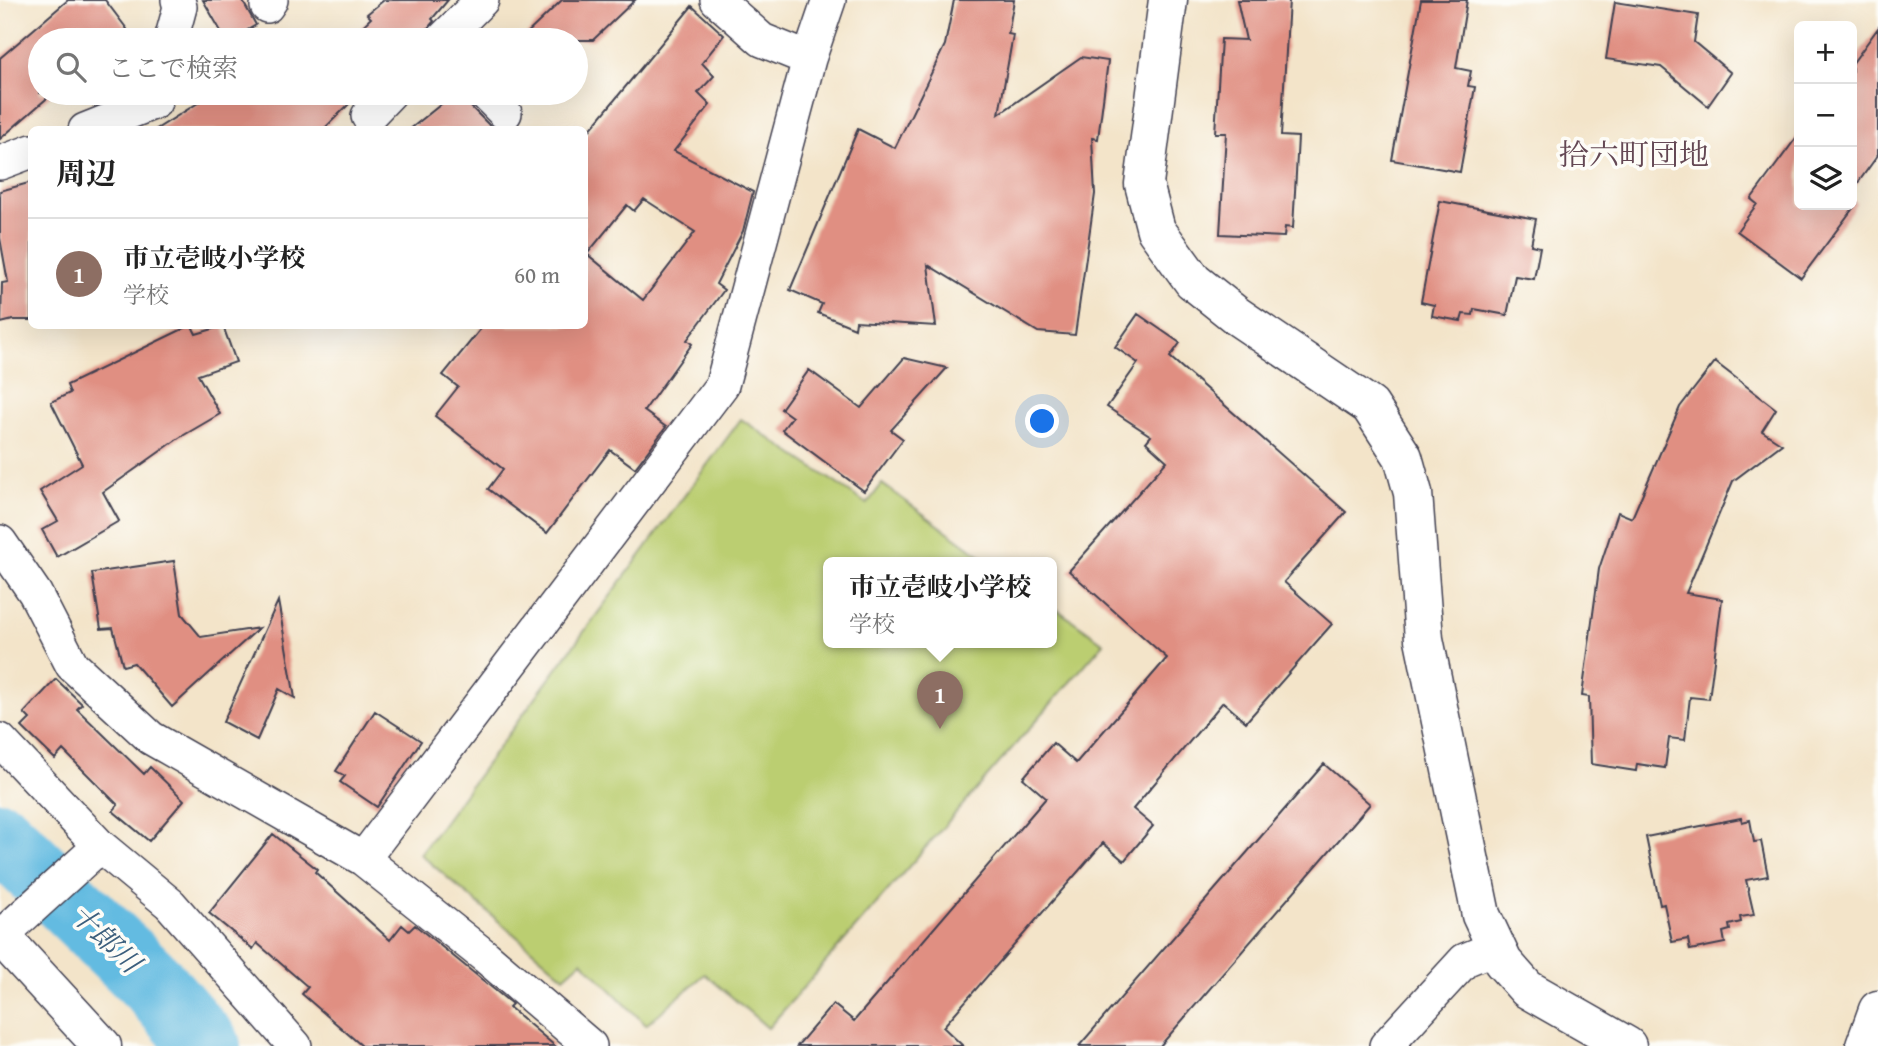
<!DOCTYPE html>
<html lang="ja">
<head>
<meta charset="utf-8">
<style>
	:root { --surface:#fff; --page:#f2f2f2; --text:#222; --muted:#767676; --line:#e0e0e0; --accent:#b5179e }
	body { margin:0; font-family:"Gentium Book Plus","Noto Serif JP",serif; background:var(--page); color:var(--text) }
	.controls { position:absolute; right:21px; top:21px; display:grid; overflow:hidden; border-radius:10px; box-shadow:0 7px 28px #0002 }
	.controls button { width:63px; height:63px; display:grid; place-items:center; padding:0; border:0; border-bottom:2px solid var(--line); background:var(--surface); color:var(--text); font:35px sans-serif }
	.you { position:absolute; left:1043px; top:422px; width:24px; height:24px; margin:-18px; border:5px solid #fff; border-radius:50%; background:#1a73e8; box-shadow:0 0 0 10px #1a73e833 }
	.badge { display:grid; place-items:center; width:46px; height:46px; border-radius:50%; background:var(--accent); color:#fff; font-size:23px; font-weight:700 }
	.pin { position:absolute; translate:-50% -58px; filter:drop-shadow(0 2px 4px #0008) }
	.pin::after { content:''; position:absolute; top:37px; width:24px; height:21px; background:inherit; clip-path:polygon(0 0,100% 0,50% 100%) }
	.popup { position:absolute; left:823px; top:557px; width:234px; height:91px; box-sizing:border-box; display:grid; place-content:center; border-radius:10px; background:var(--surface); filter:drop-shadow(0 2px 5px #0005); font-size:23px; white-space:nowrap; color:var(--muted) }
	.popup b { font-size:26px; color:var(--text) }
	.popup::after { content:''; position:absolute; left:50%; top:100%; margin-left:-14px; border:14px solid transparent; border-top-color:var(--surface) }
	.list { margin:0; padding:0; list-style:none }
	h2 { display:flex; justify-content:space-between; align-items:center; height:91px; margin:0; padding:0 28px; font-size:30px }
	h2 small { font-size:23px; font-weight:400; color:var(--muted) }
	.list li { display:grid; grid-template-columns:46px 1fr auto; gap:21px; align-items:center; box-sizing:border-box; height:112px; padding:0 28px; border-top:2px solid var(--line) }
	.list b { display:block; font-size:26px; white-space:nowrap }
	.list p { margin:0; font-size:23px; white-space:nowrap; color:var(--muted) }
	.list em { font-size:23px; font-style:normal; color:var(--muted) }
	.icon { flex:none; width:38px; height:38px; fill:none; stroke:currentColor; stroke-width:2; stroke-linecap:round; stroke-linejoin:round }
	.map { position:relative; flex:none; width:1878px; height:1046px; overflow:hidden }
	.search { position:absolute; background:var(--surface); box-shadow:0 7px 28px #0002; left:28px; top:28px; width:560px; height:77px; display:flex; align-items:center; gap:18px; box-sizing:border-box; padding:0 24px; border-radius:38px; color:var(--muted); font-size:26px }
	.panel { position:absolute; background:var(--surface); box-shadow:0 7px 28px #0002; left:28px; top:126px; width:560px; height:203px; border-radius:10px }
	.map>svg:first-child { display:block }
	.pitch { fill:#bbce71; stroke:#6e7856; stroke-width:2 }
	.lines { fill:none; stroke-linecap:round; stroke-linejoin:round }
	.river { stroke:#64bbe1; stroke-width:70 }
	.building { fill:#e08f82; fill-rule:evenodd }
	.minor-casing { stroke:#413f50; stroke-width:36 }
	.tertiary-casing { stroke:#413f50; stroke-width:41 }
	.minor { stroke:#fff; stroke-width:33 }
	.tertiary { stroke:#fff; stroke-width:38 }
	.labels { text-anchor:middle; stroke-width:7; stroke-linejoin:round; paint-order:stroke }
	.water-label { font-size:28px; font-style:italic; fill:#3c5f7d; stroke:#fdfcf7 }
	.quarter-label { font-size:30px; fill:#644854; stroke:#fdfcf7 }
</style>
</head>
<body>
<div class="map">
<svg width="1878" height="1046" viewBox="0 0 1878 1046">
	<rect width="100%" height="100%" fill="#fdfcf7"/>
	<filter id="ink" filterUnits="userSpaceOnUse"><feTurbulence type="fractalNoise" baseFrequency=".0143" numOctaves="2"/><feDisplacementMap in="SourceGraphic" scale="14" xChannelSelector="R" yChannelSelector="G"/><feConvolveMatrix kernelMatrix="1 2 1 2 8 2 1 2 1" color-interpolation-filters="sRGB"/></filter>
	<filter id="wash" filterUnits="userSpaceOnUse"><feTurbulence type="fractalNoise" baseFrequency=".00686" numOctaves="4" result="noise"/><feDisplacementMap in="SourceGraphic" scale="28" xChannelSelector="R" yChannelSelector="G"/><feGaussianBlur stdDeviation="1.57" result="paint"/><feColorMatrix in="noise" values="0 0 0 0 0 0 0 0 0 0 0 0 0 0 0 0 0 1.4 0 .05"/><feComposite in="paint" operator="in"/></filter>
	<g filter="url(#wash)">
		<rect width="100%" height="100%" fill="#f3e4c9"/>
		<path class="pitch" d="M741 419 867 504 882 484 991 563H828V643H1052V606L1104 643 768 1028 705 974 646 1025 582 961 564 977 420 854Z"/>
		<g class="lines">
			<path class="river" d="M0 836 152 983 206 1046"/>
		</g>
		<g id="blocks">
			<path class="building" d="M68 0H105L127 29 114 40H40V93H53L0 139V58Z
				M203 0H242L256 25 230 40H226Z
				M384 0H448L432 19 434 21 418 40H348L371 18 367 14Z
				M562 0H635L593 40H520Z
				M954 0H1014L1008 34 1013 35 999 114 1081 57 1108 61 1098 139 1092 138 1095 194 1075 335 1038 332 928 265 936 326 856 321 855 328 818 313 822 304 790 290 858 129 895 148 945 45Z
				M1237 0H1289L1281 136 1298 137 1293 228 1285 227 1284 237 1220 234 1226 133H1215L1221 39 1246 40Z
				M1421 0H1467L1456 68 1471 71 1468 86 1475 87 1460 172 1392 160Z
				M1615 2 1698 15 1694 42 1731 73 1708 106 1661 67 1606 59Z
				M692 6 724 35 702 63 714 76 698 93 710 105 674 151 753 192 743 231 716 284 724 290 687 340 692 344 644 411 666 427 635 468 610 450 547 533 488 489 503 469 435 416 458 387 443 375 483 326H584V137ZM644 199 695 232 643 300 587 254 627 205 634 211Z
				M1878 28V155L1852 191V64Z
				M214 93H360L323 130H155Z
				M455 93H465L471 107 494 130H409Z
				M1799 134V205H1852V199L1857 203 1801 278 1737 231 1757 204 1751 199Z
				M32 182V320H13L1 323 2 283 8 282 0 238V191Z
				M1440 201 1536 219 1531 245 1540 247 1534 279 1515 276 1507 315 1474 309 1473 315 1463 314 1461 321 1432 316 1434 305 1421 302Z
				M1138 314 1180 343 1170 357 1346 512 1284 582 1332 624 1246 722 1223 702 1133 809 1153 826 1124 861 1103 843 943 1027 963 1046H797L833 1004 854 1021 1046 798 1023 778 1053 743 1076 763 1167 658 1069 571 1167 461 1146 442 1151 436 1107 407 1138 363 1115 347Z
				M189 326H192L196 334 223 326 236 362 198 375 220 414 179 438 103 492 119 521 57 557 42 530 58 521 40 491 82 464 51 402 70 393 67 385Z
				M904 358 947 368 891 430 903 439 864 491 782 430 792 417 781 409 809 370 861 408Z
				M1715 362 1776 409 1762 431 1782 444 1733 481 1686 593 1722 599 1709 699 1690 697 1685 740 1669 738 1665 768 1637 764 1636 771 1591 764 1589 697 1582 696 1599 569 1618 512 1632 518 1680 407Z
				M174 561 182 614 201 637 259 628 172 707 134 663 123 666 113 628 101 629 92 573Z
				M278 601 295 698 279 689 257 740 223 722Z
				M56 679 82 704 77 709 144 774 150 767 184 800 149 841 113 811 118 805 63 750 55 759 22 727 30 719 24 713Z
				M375 711 421 741 377 807 340 782 345 776 336 771Z
				M1324 764 1370 804 1160 1046H1079Z
				M1741 818 1742 822 1750 820 1754 842 1761 841 1768 876 1746 880 1754 915 1740 917 1741 922 1729 925 1730 930 1723 932 1725 943 1690 950 1688 939 1672 942 1664 904 1660 905 1646 837Z
				M273 834 317 869 315 872 390 940 402 925 409 931 415 925 512 1004 509 1007 555 1046H362L302 994 308 987 257 943 253 949 209 913Z"/>
		</g>
	</g>
	<g filter="url(#ink)">
		<use href="#blocks" fill-opacity="0" stroke="#413f50" stroke-width="2"/>
		<g class="lines">
			<defs>
				<path id="minor" d="M717 0 762 40 809 59
					M267 6 271 0
					M171 40 180 7 178 0
					M442 40 482 0
					M485 93 505 113
					M368 116 390 93
					M85 130 155 102 158 93
					M0 163 32 151
					M0 542 35 593 72 665 151 738 363 859 486 957 590 1046
					M0 740 100 846 170 904 295 1046
					M363 859 722 385 809 59 829 0
					M1 936 100 846
					M1386 1046 1465 960 1496 947"/>
				<path id="tertiary" d="M1168 0 1144 184 1156 230 1193 281 1237 316 1370 406 1403 457 1413 493 1424 639 1481 915 1503 962 1527 989 1627 1046
					M0 935 102 1046
					M1865 1046 1878 1010"/>
			</defs>
			<use href="#minor" class="minor-casing"/>
			<use href="#tertiary" class="tertiary-casing"/>
			<use href="#minor" class="minor"/>
			<use href="#tertiary" class="tertiary"/>
		</g>
	</g>
	<g class="labels">
		<g class="water-label">
			<text transform="translate(106 938) rotate(44)" y="10">十郎川</text>
		</g>
		<g class="quarter-label">
			<text x="1634" y="165">拾六町団地</text>
		</g>
	</g>
</svg>
<div class="controls">
<button>+</button>
<button>−</button>
<button><svg class="icon" aria-label="layers" viewBox="0 0 24 24"><path d="M12 4l9 5-9 5-9-5zM3 14l9 5 9-5"/></svg></button>
</div>
<div class="you"></div>
<div class="pin badge" style="left:940px;top:729px;background:#8d6e63">1</div>
<div class="popup"><b>市立壱岐小学校</b>学校</div>
<div class="search"><svg class="icon" aria-label="search" viewBox="0 0 24 24"><circle cx="10" cy="10" r="6"/><path d="M15 15l6 6"/></svg>ここで検索</div>
<section class="panel">
<h2>周辺<small></small></h2>
<ul class="list">
<li><span class="badge" style="background:#8d6e63">1</span><div><b>市立壱岐小学校</b><p>学校</p></div><em>60 m</em></li>
</ul>
</section>
</div>
</body>
</html>
